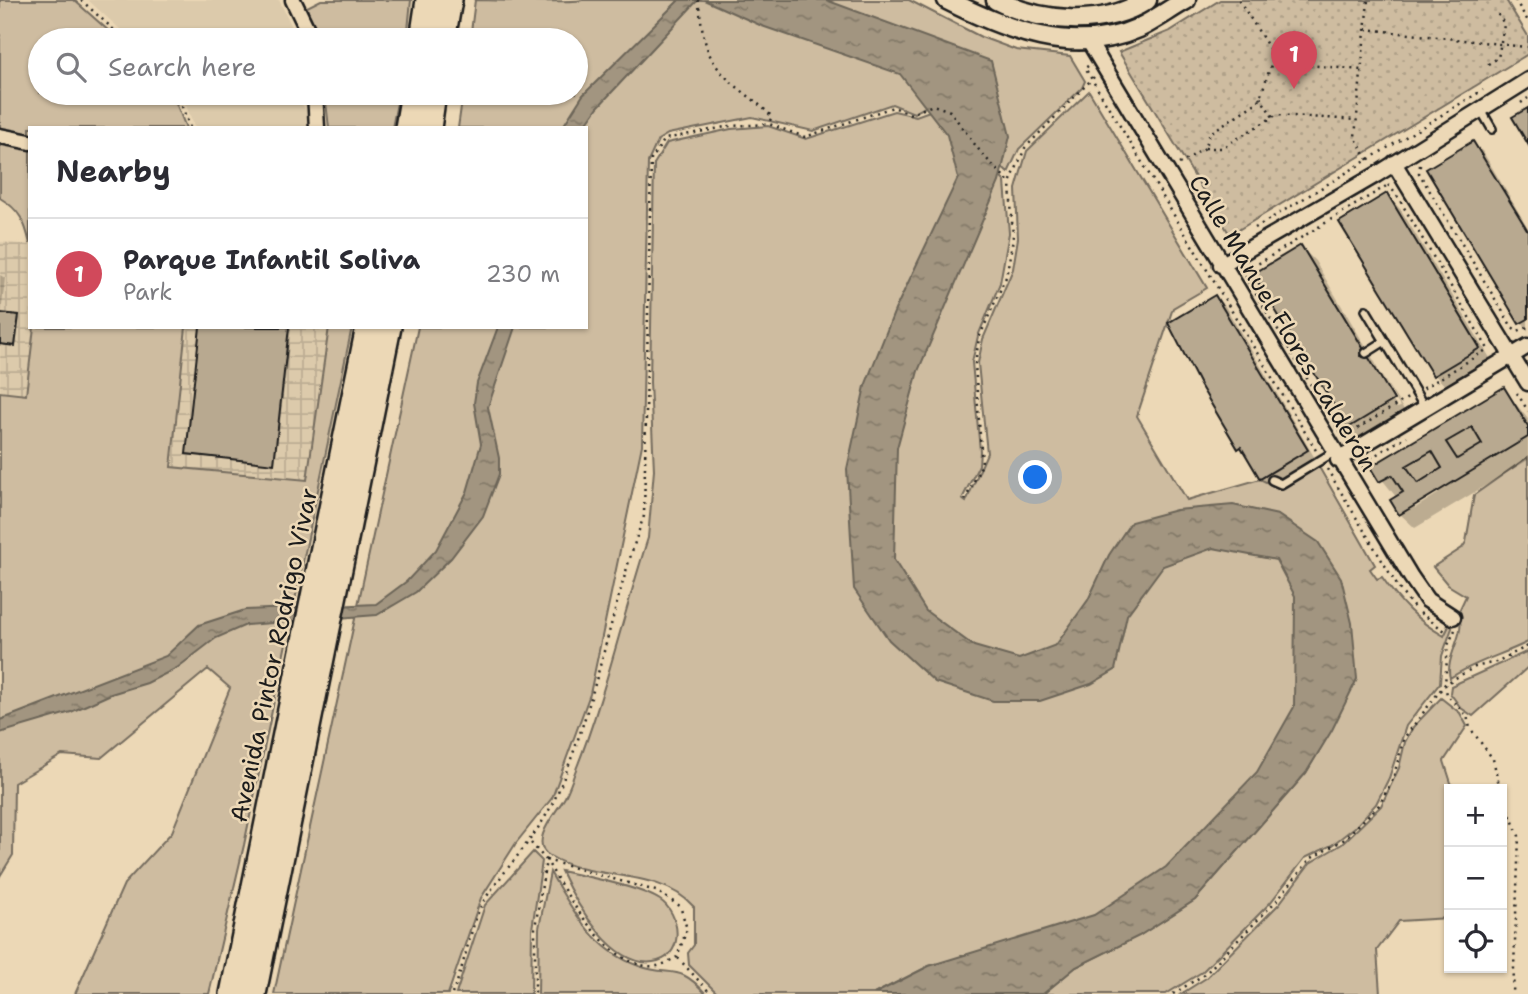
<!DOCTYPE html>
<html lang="en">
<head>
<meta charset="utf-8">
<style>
	:root { --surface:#fff; --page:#f2f2f3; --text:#2b2b33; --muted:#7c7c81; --line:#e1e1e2; --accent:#d1495b }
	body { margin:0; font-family:"Shantell Sans",sans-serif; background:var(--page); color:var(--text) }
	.controls { position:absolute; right:21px; bottom:21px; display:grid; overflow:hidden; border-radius:0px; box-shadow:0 2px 5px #0004 }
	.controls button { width:63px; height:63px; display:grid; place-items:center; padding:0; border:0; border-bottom:2px solid var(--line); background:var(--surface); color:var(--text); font:35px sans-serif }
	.you { position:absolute; left:1036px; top:478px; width:24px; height:24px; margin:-18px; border:5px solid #fff; border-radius:50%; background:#1a73e8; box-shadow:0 0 0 10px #1a73e833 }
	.badge { display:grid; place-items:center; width:46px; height:46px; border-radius:50%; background:var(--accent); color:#fff; font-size:23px; font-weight:700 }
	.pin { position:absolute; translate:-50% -58px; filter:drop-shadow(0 2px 4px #0008) }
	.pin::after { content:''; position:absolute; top:37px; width:24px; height:21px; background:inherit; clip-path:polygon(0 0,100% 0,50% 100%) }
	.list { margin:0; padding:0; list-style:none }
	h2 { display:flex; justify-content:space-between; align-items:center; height:91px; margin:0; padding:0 28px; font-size:30px }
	h2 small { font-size:23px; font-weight:400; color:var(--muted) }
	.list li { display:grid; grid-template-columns:46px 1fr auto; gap:21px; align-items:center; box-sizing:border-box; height:112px; padding:0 28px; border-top:2px solid var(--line) }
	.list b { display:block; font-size:26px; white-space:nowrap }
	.list p { margin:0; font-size:23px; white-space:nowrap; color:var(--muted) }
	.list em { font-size:23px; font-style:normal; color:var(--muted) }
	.icon { flex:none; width:38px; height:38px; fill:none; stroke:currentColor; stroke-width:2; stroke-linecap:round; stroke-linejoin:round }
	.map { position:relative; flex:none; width:1528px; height:994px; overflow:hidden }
	.search { position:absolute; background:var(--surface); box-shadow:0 2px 5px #0004; left:28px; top:28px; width:560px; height:77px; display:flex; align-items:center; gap:18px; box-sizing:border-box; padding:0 24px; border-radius:38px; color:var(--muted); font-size:26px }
	.panel { position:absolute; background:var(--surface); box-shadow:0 2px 5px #0004; left:28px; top:126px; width:560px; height:203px; border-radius:0px }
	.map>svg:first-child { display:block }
	.built { fill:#dccaab }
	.industrial { fill:url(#industrial-grid) }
	.green { fill:#cebca0; stroke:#756c5e; stroke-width:2 }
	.park { fill:url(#park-dots); stroke:#756c5e; stroke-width:2 }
	.water { fill:url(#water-ripples); stroke:#6c6558; stroke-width:2 }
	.shadow { fill:#0003; fill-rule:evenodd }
	.building { fill:#b8a990; stroke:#1c1c1c; stroke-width:2; fill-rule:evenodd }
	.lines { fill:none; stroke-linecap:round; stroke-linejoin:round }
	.service-casing { stroke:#1c1c1c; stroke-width:12 }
	.minor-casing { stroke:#1c1c1c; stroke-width:19 }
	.tertiary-casing { stroke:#1c1c1c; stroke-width:23 }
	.primary-casing { stroke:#1c1c1c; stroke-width:28 }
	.path { stroke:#1c1c1c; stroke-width:2.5; stroke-dasharray:2 5; stroke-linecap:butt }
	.service { stroke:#ecd8b6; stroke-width:7 }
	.minor { stroke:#ecd8b6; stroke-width:14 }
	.tertiary { stroke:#ecd8b6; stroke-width:18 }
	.primary { stroke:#ecd8b6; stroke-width:23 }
	.labels { text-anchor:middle; stroke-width:5; stroke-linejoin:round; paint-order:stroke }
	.street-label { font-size:24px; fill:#1c1c1c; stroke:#ecd8b6 }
</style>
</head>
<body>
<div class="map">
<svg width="1528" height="994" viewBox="0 0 1528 994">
	<defs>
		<pattern id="industrial-grid" width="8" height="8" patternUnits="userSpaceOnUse" patternTransform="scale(1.75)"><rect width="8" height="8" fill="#dccaab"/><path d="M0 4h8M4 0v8" fill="none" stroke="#bcad93"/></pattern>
		<pattern id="park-dots" width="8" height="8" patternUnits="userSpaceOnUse" patternTransform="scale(1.75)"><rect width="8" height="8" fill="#cebca0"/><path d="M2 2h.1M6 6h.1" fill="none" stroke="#b0a189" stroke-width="1.8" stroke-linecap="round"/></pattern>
		<pattern id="water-ripples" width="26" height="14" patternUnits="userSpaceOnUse" patternTransform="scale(1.75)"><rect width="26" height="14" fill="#a29580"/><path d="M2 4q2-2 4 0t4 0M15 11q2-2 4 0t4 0" fill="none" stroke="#837968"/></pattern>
	</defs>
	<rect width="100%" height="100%" fill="#ecd8b6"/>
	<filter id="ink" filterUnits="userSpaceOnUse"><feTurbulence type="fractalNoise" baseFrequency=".0143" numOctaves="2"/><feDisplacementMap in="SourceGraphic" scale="14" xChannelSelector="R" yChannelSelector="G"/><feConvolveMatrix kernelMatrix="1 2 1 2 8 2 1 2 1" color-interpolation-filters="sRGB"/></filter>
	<g filter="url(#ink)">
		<path class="built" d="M88 0H279L293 29 295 40H132Z
			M181 93H293L309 114V128H195Z"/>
		<path class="industrial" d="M0 242 30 245V327H34L26 395 0 392Z
			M186 327H329L307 480 171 467Z"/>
		<path class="green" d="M0 0H74L119 40H40V93H172L186 128H30V134L0 130Z
			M321 0H411L407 40H314L307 7Z
			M475 0C490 0 576 3 582 0H909L981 37 1016 50 1070 56 1085 81 1082 88 1019 149 1008 173 931 104 914 113 892 104 813 131 752 117 668 134 658 140 648 162 642 445 590 694 552 798 516 843 481 898 448 994H274L418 327H586V128H458L463 93H576V40H470Z
			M1089 91 1207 288 1173 308 1137 416 1187 500 1260 479 1280 489 1319 467 1375 565 1370 569 1377 579 1382 577C1400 603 1416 620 1444 636L1451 622 1452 628 1442 656 1440 683 1406 726 1389 778 1376 804 1355 827 1332 845 1305 858 1270 903 1202 972 1166 994H1043L1076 967 1139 936 1195 900 1306 773 1330 732 1167 902 929 966 874 994H718L689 965 688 953 694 945V907C659 867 593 882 550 856 527 843 557 812 565 797 569 789 572 781 575 772 605 697 623 615 648 538L654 470 650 382 654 164 667 143 731 129 768 126 806 139 894 111 916 116 938 108 1005 182 1009 233 1000 283 978 336 972 362 980 451 979 465 962 499 966 502 987 453 978 363 983 339 1013 269 1018 238 1016 189 1027 151Z
			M325 93H399L392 128H329Z
			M0 144 30 149V244C25 222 20 210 0 198Z
			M34 327H186L171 467 307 480 329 327H352L244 845 209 994H75L124 884 172 832 230 688 208 669 101 758 62 755 14 783 13 855 0 876V392L26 395Z
			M1528 457V642C1502 655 1474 662 1450 678 1444 656 1468 633 1458 613L1466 596 1448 585 1433 567 1462 548 1466 542 1474 495Z
			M1528 651V667L1473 716 1461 708 1450 693 1451 686Z
			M1441 698 1460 713 1467 726 1444 761 1453 789H1449V918L1399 921 1377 950 1380 994H1181L1206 978 1279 904 1310 863 1342 844 1381 806 1399 768 1405 742 1413 727Z
			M533 852 542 861 532 929 531 994H456L485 905Z
			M561 871C585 876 641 887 660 900 680 913 685 953 658 961 615 973 575 902 561 871Z
			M550 872C572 910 595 951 639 966 672 978 678 962 706 994H538L539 928Z"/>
		<path class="park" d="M1220 0H1506L1528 36V54L1230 235 1119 52 1170 31Z"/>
		<path class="water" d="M679 0H698L598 107 583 128H562L583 95Z
			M704 0H826L991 61 1010 136 999 182 918 371 897 448 894 560 926 611 974 646 1019 659 1056 645 1088 600 1109 555 1131 522 1176 510 1233 505 1278 515 1318 542 1341 578 1352 623 1357 679 1332 730 1306 773 1195 900 1139 936 1076 967 1043 994H874L929 966 1094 915 1166 867 1257 772 1294 707 1295 596 1276 560 1213 548 1163 566 1127 615 1115 670 1091 684 1040 701H993L935 682 889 640 854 589 847 469 865 386 895 310 958 178 947 135 900 74 762 26Z
			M498 327H515L488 407 499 458V474L483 516 451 558 416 592 377 615 246 625 216 638 177 668 147 683 111 694 71 712 0 733V720L166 656 199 625 245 610 376 604 407 581 436 550 467 492 481 444 474 403 477 383Z"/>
		<path class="shadow" d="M1473 143 1483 152 1528 228V331L1428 170Z
			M1387 195 1401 210 1493 363 1449 390 1435 375 1341 222Z
			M1301 247 1315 261 1376 364 1378 370H1374L1397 408 1400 407 1378 370 1407 415 1363 442 1349 427Z
			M0 275 5 278 1 315 20 318 16 347 0 345Z
			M1215 297 1225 306 1316 460 1271 487 1262 478 1186 358 1189 356Z
			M202 327H291L275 465 187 453Z
			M1504 389 1528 419V460L1415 528 1400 514 1397 498 1373 468ZM1437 490 1439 493 1415 508V504Z"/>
		<path class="building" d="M1528 108V144L1512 117Z
			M1473 141 1528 231V319L1519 324 1426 169Z
			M1387 193 1480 348 1433 376 1339 222Z
			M1301 245 1363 348 1361 356 1369 358 1394 400 1348 428 1253 274Z
			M1215 295 1308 450 1260 479 1241 447 1238 449 1200 385 1168 323Z
			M0 313 19 315 15 346 0 344Z
			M200 327H289L274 464 186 454Z
			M1504 387 1528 426V437L1399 515 1390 500 1403 492 1392 475 1379 482 1370 467ZM1472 427 1482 444 1457 459 1446 442ZM1432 451 1442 468 1418 483 1406 466Z"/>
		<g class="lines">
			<defs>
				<path id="service" d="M1481 110 1492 129
					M1366 310 1425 408
					M1366 353 1385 341
					M1272 480 1281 484 1334 452"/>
				<path id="minor" d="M293 0 307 29 308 40
					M1088 40 1411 577 1427 600 1453 617
					M315 93 317 128
					M0 136 30 142
					M1394 163 1528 383
					M1221 265 1376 175 1528 80
					M1338 460 1528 346"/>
				<path id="tertiary" d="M947 0C1006 30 1074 57 1139 28 1155 20 1170 9 1186 0
					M996 0C1041 23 1102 28 1147 0"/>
				<path id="primary" d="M422 40 428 0
					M443 40 450 0
					M407 128 413 93
					M429 128 434 93
					M232 994 368 327
					M254 994 389 327"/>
			</defs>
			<use href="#service" class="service-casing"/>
			<use href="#minor" class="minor-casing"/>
			<use href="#tertiary" class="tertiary-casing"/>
			<use href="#primary" class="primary-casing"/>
			<path class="path" d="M81 0 125 40
				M698 0C702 22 702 45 715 64 729 85 755 98 772 117L769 122
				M1239 0 1274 56
				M1515 0 1528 21
				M1366 29 1526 47
				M1528 46V51
				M1488 64 1498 58 1504 25 1500 16 1494 13
				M1088 66 1085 68 1317 452
				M177 93 190 128
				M1260 97 1273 117
				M1521 103 1528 98
				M1205 148H1222L1276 115 1357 120
				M1368 160 1355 137 1368 0
				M1179 164 1205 148 1210 133 1259 101 1274 56 1308 65 1362 70
				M1420 165 1419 173 1512 327 1518 331 1528 327
				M1388 185 1396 194 1488 349 1347 435 1339 431 1246 278V271Z
				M1255 228 1483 90
				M1517 393 1528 411
				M1363 468 1364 462 1407 436
				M1327 469 1401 592 1415 609
				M965 500 982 464 975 364 979 338 1006 277 1013 239 1010 183
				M1420 613 1445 631 1447 627
				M1455 630 1448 645 1445 684 1447 695 1467 716 1470 728 1493 759 1500 789
				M1502 796 1519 836 1513 994
				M531 843 546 860 535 928V994
				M546 860 656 891 680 906 687 929 677 957C671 960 663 965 657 966 609 972 566 893 546 860Z
				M678 958 711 994
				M452 994C465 967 471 920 485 899 509 863 539 835 557 794 596 705 611 607 644 516L651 160 665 139 730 126 769 124 805 137 893 107 911 114 933 105 950 111 982 154 1010 183 1025 148 1094 77
				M1173 994 1205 974 1277 900 1310 859 1343 840 1379 805 1393 779 1404 738 1445 684 1475 667 1496 662 1528 646"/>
			<use href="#service" class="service"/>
			<use href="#minor" class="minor"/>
			<use href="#tertiary" class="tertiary"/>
			<use href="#primary" class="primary"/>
		</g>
	</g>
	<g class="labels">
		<g class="street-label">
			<text transform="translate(1283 323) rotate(59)" y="8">Calle Manuel Flores Calderón</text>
			<text transform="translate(274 655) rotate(-78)" y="8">Avenida Pintor Rodrigo Vivar</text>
		</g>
	</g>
</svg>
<div class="controls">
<button>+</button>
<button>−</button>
<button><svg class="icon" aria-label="locate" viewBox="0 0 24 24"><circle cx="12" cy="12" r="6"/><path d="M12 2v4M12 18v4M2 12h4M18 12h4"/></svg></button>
</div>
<div class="you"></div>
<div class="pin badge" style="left:1294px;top:89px">1</div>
<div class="search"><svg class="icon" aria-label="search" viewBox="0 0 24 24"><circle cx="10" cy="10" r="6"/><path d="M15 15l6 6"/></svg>Search here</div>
<section class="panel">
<h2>Nearby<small></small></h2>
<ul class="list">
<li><span class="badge">1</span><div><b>Parque Infantil Soliva</b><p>Park</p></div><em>230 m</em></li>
</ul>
</section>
</div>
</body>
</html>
